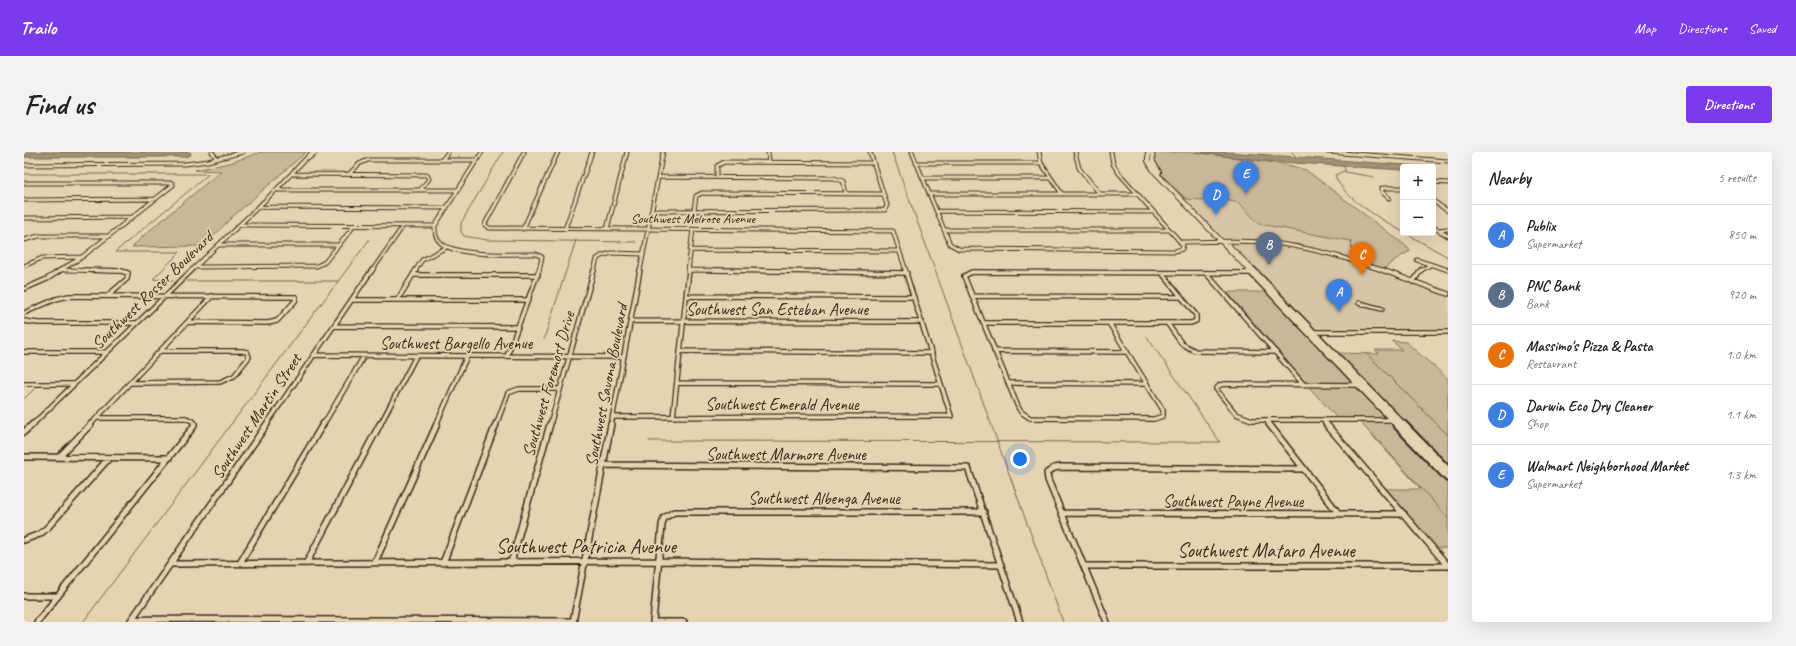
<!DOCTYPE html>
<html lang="en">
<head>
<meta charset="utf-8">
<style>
	:root { --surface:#fff; --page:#f2f2f2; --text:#222; --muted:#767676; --line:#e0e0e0; --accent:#7c3aed }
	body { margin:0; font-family:Caveat,sans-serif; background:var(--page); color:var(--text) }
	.controls { position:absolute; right:12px; top:12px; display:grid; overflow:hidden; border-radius:4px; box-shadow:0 4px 16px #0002 }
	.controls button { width:36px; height:36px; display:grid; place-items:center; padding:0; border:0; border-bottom:1px solid var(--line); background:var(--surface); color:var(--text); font:20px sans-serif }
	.you { position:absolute; left:996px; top:307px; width:14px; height:14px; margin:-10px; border:3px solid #fff; border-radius:50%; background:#1a73e8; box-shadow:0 0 0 6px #1a73e833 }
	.badge { display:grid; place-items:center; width:26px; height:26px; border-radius:50%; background:var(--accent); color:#fff; font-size:13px; font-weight:700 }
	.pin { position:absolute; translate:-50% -33px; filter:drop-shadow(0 1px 2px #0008) }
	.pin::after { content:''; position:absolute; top:21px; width:14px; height:12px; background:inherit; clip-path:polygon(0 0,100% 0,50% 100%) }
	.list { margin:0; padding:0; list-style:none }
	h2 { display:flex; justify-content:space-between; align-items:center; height:52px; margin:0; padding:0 16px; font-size:17px }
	h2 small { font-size:13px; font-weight:400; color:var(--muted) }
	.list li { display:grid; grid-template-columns:26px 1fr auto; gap:12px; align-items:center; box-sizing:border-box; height:60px; padding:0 16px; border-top:1px solid var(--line) }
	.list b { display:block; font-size:15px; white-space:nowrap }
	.list p { margin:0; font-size:13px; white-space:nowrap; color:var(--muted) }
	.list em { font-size:13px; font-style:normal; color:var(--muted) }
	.map { position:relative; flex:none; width:1424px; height:470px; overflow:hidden; border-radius:4px }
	header { display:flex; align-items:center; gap:24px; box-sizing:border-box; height:56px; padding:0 20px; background:var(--accent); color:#fff }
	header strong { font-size:19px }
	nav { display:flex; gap:22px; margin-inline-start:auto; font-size:14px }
	.intro { display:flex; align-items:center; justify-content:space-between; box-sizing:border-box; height:96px; padding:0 24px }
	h1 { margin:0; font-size:28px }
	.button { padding:10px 18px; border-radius:4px; background:var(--accent); color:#fff; font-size:14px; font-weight:700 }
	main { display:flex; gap:24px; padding:0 24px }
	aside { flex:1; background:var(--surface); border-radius:4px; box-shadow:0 4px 16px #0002 }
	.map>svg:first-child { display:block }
	.built { fill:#d8c5a5 }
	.green { fill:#cab799; stroke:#82705c }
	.water { fill:#a39077; stroke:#796753 }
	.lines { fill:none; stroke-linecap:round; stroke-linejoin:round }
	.stream { stroke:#796753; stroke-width:1 }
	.minor-far2-casing { stroke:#3b2a1e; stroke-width:5 }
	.minor-far1-casing { stroke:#3b2a1e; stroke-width:6 }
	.minor-casing { stroke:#3b2a1e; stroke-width:8 }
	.major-far2-casing { stroke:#3b2a1e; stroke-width:6 }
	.major-far1-casing { stroke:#3b2a1e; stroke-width:8 }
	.major-casing { stroke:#3b2a1e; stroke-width:10 }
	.minor-far2 { stroke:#e6d3b1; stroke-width:3 }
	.minor-far1 { stroke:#e6d3b1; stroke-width:3.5 }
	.minor { stroke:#e6d3b1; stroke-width:5 }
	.major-far2 { stroke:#e6d3b1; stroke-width:4 }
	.major-far1 { stroke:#e6d3b1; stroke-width:5 }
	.major { stroke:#e6d3b1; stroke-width:6 }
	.labels { text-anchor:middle; stroke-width:3.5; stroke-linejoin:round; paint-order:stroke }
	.far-street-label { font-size:14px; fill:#3b2a1e; stroke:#e6d3b1 }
	.street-label { font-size:17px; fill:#3b2a1e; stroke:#e6d3b1 }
	.near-street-label { font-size:20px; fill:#3b2a1e; stroke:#e6d3b1 }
</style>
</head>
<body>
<header>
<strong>Trailo</strong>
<nav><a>Map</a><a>Directions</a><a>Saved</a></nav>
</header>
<div class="intro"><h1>Find us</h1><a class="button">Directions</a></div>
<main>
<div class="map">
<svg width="1424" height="470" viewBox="0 0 1424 470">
	<rect width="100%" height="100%" fill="#e6d3b1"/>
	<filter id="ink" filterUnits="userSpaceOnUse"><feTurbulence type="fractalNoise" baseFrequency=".025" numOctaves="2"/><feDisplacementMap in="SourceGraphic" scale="8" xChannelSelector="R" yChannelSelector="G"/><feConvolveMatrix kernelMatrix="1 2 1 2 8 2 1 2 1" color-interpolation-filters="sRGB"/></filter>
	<g filter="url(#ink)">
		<path class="built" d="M1162 47 1207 49 1215 51 1235 72 1328 89V107L1271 93 1203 89Z
			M1204 91 1234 92 1292 99 1322 107 1424 143V179H1289L1212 101Z"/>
		<path class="green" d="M237 0H282L206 67 180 94 108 95 119 84 197 19 171 18 206 11Z
			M1129 0H1168L1260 12 1282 18 1382 94 1386 99 1374 106 1358 118 1328 108 1327 89 1235 72 1219 55 1215 51 1207 49 1162 47C1148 33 1131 21 1129 0Z
			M1203 140H1246L1334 231H1282Z
			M1368 189 1382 190 1424 227V320L1311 201 1355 202 1351 198H1378Z
			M1284 234H1337L1368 266H1313Z
			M1335 269H1371L1424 325V396H1412L1362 337H1397Z"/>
		<path class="water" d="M0 0H166L167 3 161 5H0Z
			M1171 0H1203L1409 15H1379V18L1240 9Z"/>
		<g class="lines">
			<path class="stream" d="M479 0 437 71V80L440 84 463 88 612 90
				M868 0 1039 470
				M1268 0 1272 5
				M1318 14 1322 18 1311 23C1318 46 1359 68 1379 80
				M1321 20 1350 25
				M0 22H185L91 100H156L129 127 149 129
				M1381 81 1424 105
				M163 129H314
				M520 187 552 88
				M1339 198 1424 283
				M0 247 11 236
				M1348 282 1424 366
				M625 289 1196 290 1123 185
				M59 470 345 88"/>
			<defs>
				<path id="minor-far2" d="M188 0 193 7
					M458 0 411 74C411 81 411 86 417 91 433 105 490 102 512 102L518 105 515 119
					M500 0 462 70 461 73 465 76 869 79 882 119
					M744 0 745 10
					M888 0 926 92 935 97 1151 99 1158 97 1159 93 1094 20 1089 12 1087 0
					M1015 0 1017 11 1038 42
					M1051 0 1055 16 1076 42
					M1304 0 1424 9
					M285 6 292 0
					M418 8 424 0
					M892 11H1017
					M0 13 161 12 184 9 219 0
					M268 22 403 23 405 27 396 38
					M325 22 335 12 344 8H453
					M634 25 810 26 819 29 822 41
					M693 25V14L700 10 848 11
					M899 26H1026
					M1409 30 1424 31
					M0 31H148L149 33 58 105 35 119
					M252 38H434
					M905 42H1114
					M1365 46 1358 40V36H1379
					M0 48 132 47
					M1409 49 1424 59
					M234 55 423 56
					M670 58 672 44 678 41 859 42
					M628 59 861 58 863 53 846 0
					M912 59 1129 60
					M0 66 109 65
					M215 73 411 74
					M1409 75 1424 84
					M499 77 534 0
					M541 77 568 0
					M583 77 603 0
					M920 78H1145
					M1414 78 1424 77
					M0 88 15 84H84
					M1156 90C1184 90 1211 88 1239 90 1281 93 1321 106 1361 119
					M195 93H315
					M666 98 876 99
					M1393 108 1424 118
					M0 114 18 106 58 105
					M171 115 293 114 301 110 330 74
					M40 118 98 119
					M664 118 763 119
					M167 119 252 38 288 0
					M348 119 379 74
					M391 119 398 108 423 95
					M570 119 573 107 577 104 588 101 619 102
					M616 119 639 0
					M664 119 669 77
					M1396 119 1406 113"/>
				<path id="minor-far1" d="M61 118 97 119 104 121 103 127 83 144
					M690 118 883 121
					M1358 118 1424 142
					M1182 121 1280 233
					M390 123H514
					M1389 130 1397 118
					M0 137 23 127 37 118
					M662 144 890 145
					M948 144 1157 145
					M374 147 392 118
					M328 148H505
					M1335 151 1358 157
					M0 161 32 147 45 144 272 145 271 149 253 169 244 171 164 170
					M0 169 14 171H112
					M607 169 898 170
					M959 171H1167L1172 169V163L1138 121
					M1085 171 1139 258V264L1130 267 1006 266 997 260 994 255 940 124 948 120 1227 121
					M1143 171 1158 192 1171 199 1252 200
					M310 174 494 175
					M1288 180H1424
					M656 199 908 201
					M970 199 1103 200
					M0 200H82
					M289 203 600 205
					M483 204 515 118
					M106 231 196 230 210 224 225 205 223 200 218 199H136
					M653 231 917 232
					M984 231 1123 232
					M0 232H49
					M1334 233 1201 232 1196 233 1192 237 1212 262 1228 268H1369
					M589 265 927 264 881 118
					M649 265 665 118
					M73 266H162L170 270V273
					M1242 268 1246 273
					M1299 268 1303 273
					M8 273 168 118
					M66 273 188 144
					M242 273 348 118
					M299 273 340 204
					M356 273 392 204
					M412 273 443 204
					M472 273 484 241 495 237H536
					M526 273 570 118
					M587 273 616 118"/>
				<path id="minor" d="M1245 272 1315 362
					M1302 272 1424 414
					M0 280 9 272
					M0 305 145 306
					M35 305 67 272
					M579 313 944 316 996 470
					M1038 361 1380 362
					M0 388 16 382 24 375 85 306
					M283 410 356 272
					M351 410 413 272
					M216 411 299 272
					M419 411 472 272
					M487 411 526 272
					M147 412 633 409 977 413
					M1060 414H1424
					M0 444H34
					M108 467 550 469
					M13 470 170 274V272
					M106 470 243 272
					M549 470 587 272
					M629 470 638 373 640 366 650 360H960
					M629 470H660
					M1083 470 1024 328 1023 321 1030 316 1037 315 1280 317"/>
				<path id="major-far2" d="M1124 0V9L1130 19 1226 119
					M1128 0 1129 10 1135 20
					M1204 93 1230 119"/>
				<path id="major-far1" d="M1225 118 1373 273
					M1229 118 1380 273"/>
				<path id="major" d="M1372 272 1424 326
					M1379 272 1424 318"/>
			</defs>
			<use href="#minor-far2" class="minor-far2-casing"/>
			<use href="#minor-far1" class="minor-far1-casing"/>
			<use href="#minor" class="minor-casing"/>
			<use href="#major-far2" class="major-far2-casing"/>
			<use href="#major-far1" class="major-far1-casing"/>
			<use href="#major" class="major-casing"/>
			<use href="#minor-far2" class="minor-far2"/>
			<use href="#minor-far1" class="minor-far1"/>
			<use href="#minor" class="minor"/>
			<use href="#major-far2" class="major-far2"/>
			<use href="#major-far1" class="major-far1"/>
			<use href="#major" class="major"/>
		</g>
	</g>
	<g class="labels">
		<g class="far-street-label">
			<text x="669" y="71">Southwest Melrose Avenue</text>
		</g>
		<g class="street-label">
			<text transform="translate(128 138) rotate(-44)" y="6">Southwest Rosser Boulevard</text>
			<text x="753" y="163">Southwest San Esteban Avenue</text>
			<text x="432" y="197">Southwest Bargello Avenue</text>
			<text transform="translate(524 232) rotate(-74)" y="6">Southwest Foremost Drive</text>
			<text transform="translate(582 233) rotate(-79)" y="6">Southwest Savona Boulevard</text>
			<text x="758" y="258">Southwest Emerald Avenue</text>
			<text transform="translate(232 264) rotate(-56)" y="6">Southwest Martin Street</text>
			<text x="762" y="308">Southwest Marmore Avenue</text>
			<text x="800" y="352">Southwest Albenga Avenue</text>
			<text x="1209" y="355">Southwest Payne Avenue</text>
		</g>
		<g class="near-street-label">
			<text x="562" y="401">Southwest Patricia Avenue</text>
			<text x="1242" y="405">Southwest Mataro Avenue</text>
		</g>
	</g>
</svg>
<div class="controls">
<button>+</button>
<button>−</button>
</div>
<div class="you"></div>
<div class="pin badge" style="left:1315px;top:160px;background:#3f7fe0">A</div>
<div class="pin badge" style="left:1245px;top:113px;background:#5c6f8a">B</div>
<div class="pin badge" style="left:1338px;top:123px;background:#e8710a">C</div>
<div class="pin badge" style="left:1192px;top:63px;background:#3f7fe0">D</div>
<div class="pin badge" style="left:1222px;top:42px;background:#3f7fe0">E</div>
</div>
<aside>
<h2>Nearby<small>5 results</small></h2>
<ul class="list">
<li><span class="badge" style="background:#3f7fe0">A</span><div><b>Publix</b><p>Supermarket</p></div><em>850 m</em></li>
<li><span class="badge" style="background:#5c6f8a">B</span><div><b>PNC Bank</b><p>Bank</p></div><em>920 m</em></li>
<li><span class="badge" style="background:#e8710a">C</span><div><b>Massimo's Pizza &amp; Pasta</b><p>Restaurant</p></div><em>1.0 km</em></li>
<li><span class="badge" style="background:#3f7fe0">D</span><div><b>Darwin Eco Dry Cleaner</b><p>Shop</p></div><em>1.1 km</em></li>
<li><span class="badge" style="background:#3f7fe0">E</span><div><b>Walmart Neighborhood Market</b><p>Supermarket</p></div><em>1.3 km</em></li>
</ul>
</aside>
</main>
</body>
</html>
